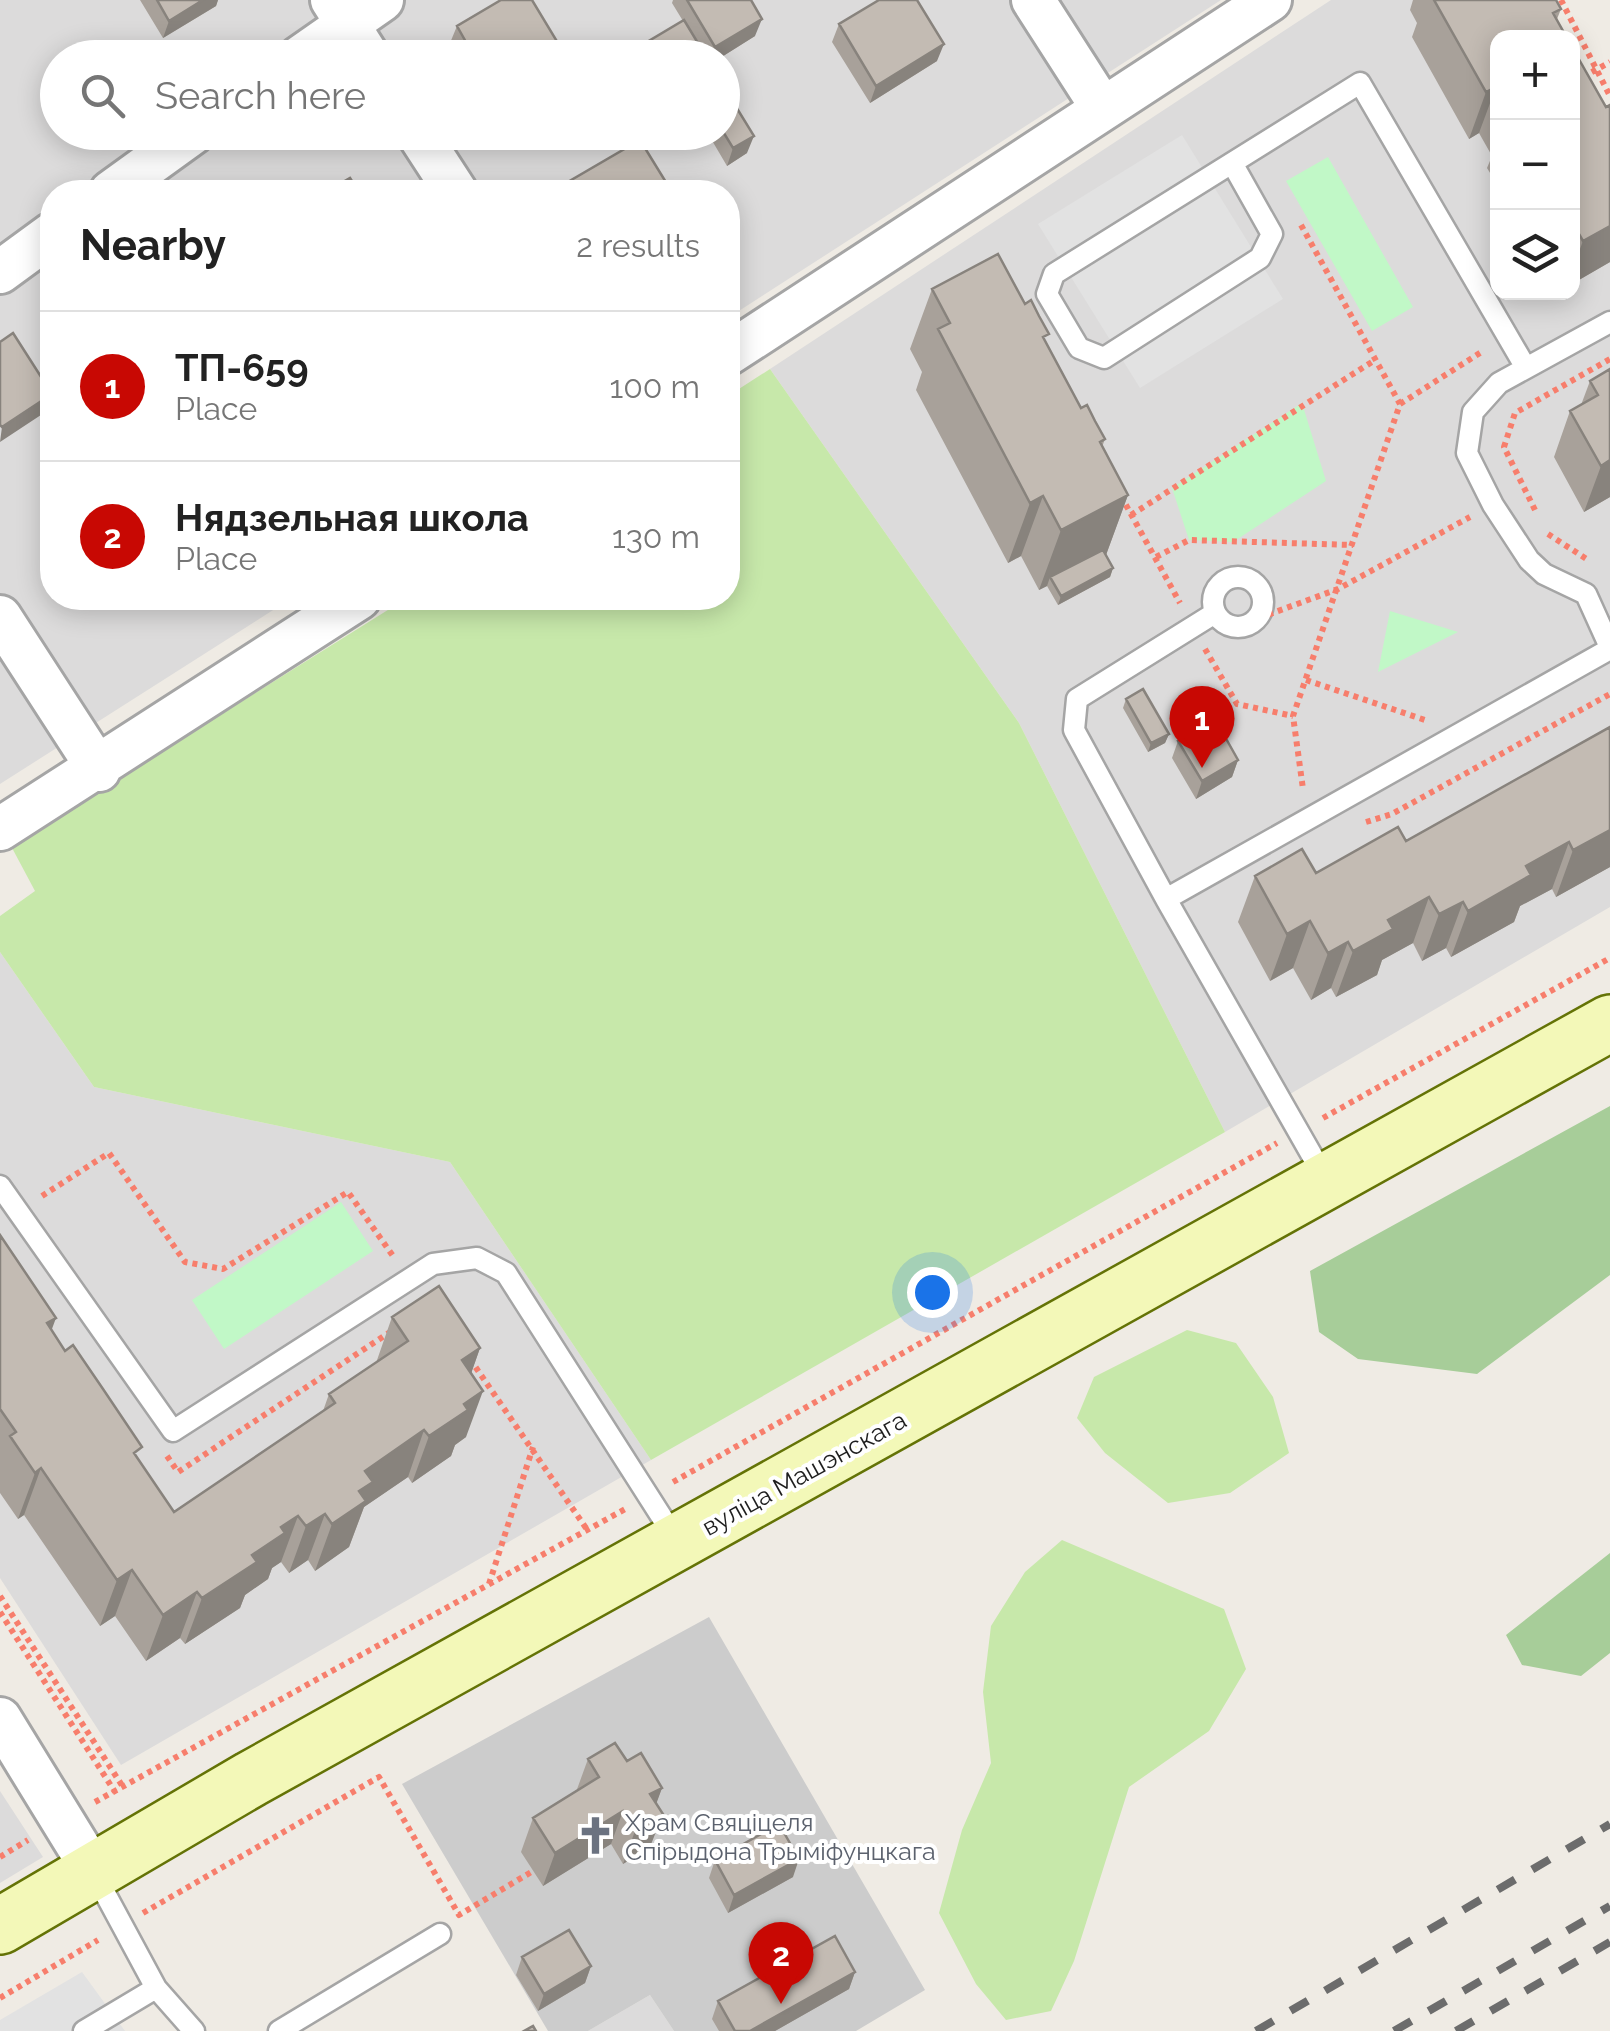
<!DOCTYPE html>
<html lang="en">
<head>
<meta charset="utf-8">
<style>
	:root { --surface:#fff; --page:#f6f6f6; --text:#222; --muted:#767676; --line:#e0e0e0; --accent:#c80803 }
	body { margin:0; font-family:Raleway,sans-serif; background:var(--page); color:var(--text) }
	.controls { position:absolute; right:30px; top:30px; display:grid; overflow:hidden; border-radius:20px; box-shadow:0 5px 25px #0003 }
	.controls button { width:90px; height:90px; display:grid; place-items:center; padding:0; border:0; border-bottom:2px solid var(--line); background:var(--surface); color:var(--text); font:50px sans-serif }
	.you { position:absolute; left:932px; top:1292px; width:35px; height:35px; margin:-25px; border:8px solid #fff; border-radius:50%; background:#1a73e8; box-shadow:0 0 0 15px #1a73e833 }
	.badge { display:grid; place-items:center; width:65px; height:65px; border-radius:50%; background:var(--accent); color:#fff; font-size:32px; font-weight:700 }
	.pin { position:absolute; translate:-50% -82px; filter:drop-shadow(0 2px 5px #0008) }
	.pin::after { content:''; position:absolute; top:52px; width:35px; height:30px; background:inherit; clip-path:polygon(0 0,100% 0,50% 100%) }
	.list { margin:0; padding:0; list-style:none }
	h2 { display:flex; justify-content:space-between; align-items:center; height:130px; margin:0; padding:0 40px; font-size:42px }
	h2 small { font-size:32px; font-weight:400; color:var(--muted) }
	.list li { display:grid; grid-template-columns:65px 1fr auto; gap:30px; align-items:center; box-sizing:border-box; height:150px; padding:0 40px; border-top:2px solid var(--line) }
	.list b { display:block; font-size:38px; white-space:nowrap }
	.list p { margin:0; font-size:32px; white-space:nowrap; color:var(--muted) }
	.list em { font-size:32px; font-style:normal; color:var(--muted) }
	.icon { flex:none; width:55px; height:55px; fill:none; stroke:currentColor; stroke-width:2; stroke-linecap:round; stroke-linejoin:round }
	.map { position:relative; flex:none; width:1610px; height:2031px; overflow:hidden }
	.search { position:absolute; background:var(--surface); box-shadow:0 5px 25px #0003; left:40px; top:40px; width:700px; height:110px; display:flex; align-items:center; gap:25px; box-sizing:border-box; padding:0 35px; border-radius:55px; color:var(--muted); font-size:38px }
	.panel { position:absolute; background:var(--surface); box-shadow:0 5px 25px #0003; left:40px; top:180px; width:700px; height:430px; border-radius:40px }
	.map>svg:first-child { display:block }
	.residential { fill:#dcdbdb; fill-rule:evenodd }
	.religious { fill:#ccc }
	.grass { fill:#c7e8aa }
	.forest { fill:#a7cd99 }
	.park { fill:#c1f8c7 }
	.parking { fill:#e2e2e2 }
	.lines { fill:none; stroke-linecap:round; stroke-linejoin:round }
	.lane-casing { stroke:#a5a5a5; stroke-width:25 }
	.street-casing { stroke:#a5a5a5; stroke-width:48 }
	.secondary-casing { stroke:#647306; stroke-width:60 }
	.path { stroke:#f77e6c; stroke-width:6; stroke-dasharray:5 5; stroke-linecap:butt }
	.lane { stroke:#fff; stroke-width:20 }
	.street { stroke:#fff; stroke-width:42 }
	.secondary { stroke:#f3f8b8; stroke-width:55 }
	.rail { stroke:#6c6c6c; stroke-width:8; stroke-dasharray:20 20; stroke-linecap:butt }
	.wall { fill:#a8a19a }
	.shaded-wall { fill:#88837d }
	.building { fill:#c3bbb3; stroke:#88837d; stroke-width:2.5 }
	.labels { text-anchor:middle; stroke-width:8; stroke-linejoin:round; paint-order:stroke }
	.street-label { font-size:25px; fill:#1e1e1e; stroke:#fff }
	.worship-label { font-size:25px; fill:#5b616d; stroke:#fff; text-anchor:start }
</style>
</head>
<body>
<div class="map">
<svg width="1610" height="2031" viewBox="0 0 1610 2031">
	<rect width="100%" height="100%" fill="#efebe4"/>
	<path class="residential" d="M0 0H1221L728 318V192H52V598H292L0 784ZM58 58H722V132H58Z
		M1331 0H1526L1498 38V292H1572L1573 86 1610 155V907L1225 1132 1019 723 770 369Z
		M0 952 94 1087 450 1162 651 1460 121 1765 0 1578Z
		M0 1791 43 1857 0 1883Z
		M650 1995 674 2031H588Z"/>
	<path class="religious" d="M709 1617 925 1990 856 2031H674L650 1995 588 2031H548L402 1784Z"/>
	<path class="grass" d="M770 369 1019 723 1225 1132 651 1460 450 1162 94 1087 0 952V916L35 891 11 846 407 598H728V396Z
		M1187 1330 1236 1343 1273 1397 1289 1453 1230 1493 1168 1503 1105 1453 1077 1418 1094 1377Z
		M1062 1540 1224 1609 1246 1669 1209 1731 1129 1787 1074 1961 1051 2011 1006 2020 976 1984 939 1913 962 1830 991 1763 983 1692 991 1626 1025 1572Z"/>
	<path class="forest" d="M1610 1106V1275L1477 1374 1358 1359 1319 1332 1310 1271Z
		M1610 1553V1653L1581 1676 1522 1665 1506 1635Z"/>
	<path class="park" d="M1328 157 1413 307 1372 331 1286 181Z
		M1302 403 1326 481 1233 542 1189 540 1172 488Z
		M1390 611 1458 632 1378 672Z
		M341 1202 373 1251 224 1349 192 1300Z"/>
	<path class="parking" d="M1182 135 1283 299 1140 388 1038 224Z
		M82 1972 125 2031H0V2020Z"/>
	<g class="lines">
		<defs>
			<path id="lane" d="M1232 163 1272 234 1260 258 1104 358 1079 348 1047 294 1054 274 1360 83 1526 368
				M1610 322 1499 383 1473 412 1467 453 1493 505 1529 560 1544 574 1586 594 1610 647
				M1213 602a25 25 0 1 1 50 0a25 25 0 1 1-50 0Z
				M1166 899 1074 730 1077 699 1215 613
				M1326 1180 1166 899 1610 649
				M0 1186 173 1431 433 1264 477 1258 506 1273 677 1541
				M156 1988 194 2031
				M84 2031 156 1988 94 1873
				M279 2031 440 1934"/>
			<path id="street" d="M332 0 369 58
				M1033 0 1101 106
				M299 58 382 0
				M417 132 456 192
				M111 192 194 132
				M0 272 52 234
				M728 354 1270 0
				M0 617 99 770
				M0 829 359 598
				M0 1719 94 1872"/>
			<path id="secondary" d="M0 1926 251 1779 1610 1023"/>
		</defs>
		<use href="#lane" class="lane-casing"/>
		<use href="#street" class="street-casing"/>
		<use href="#secondary" class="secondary-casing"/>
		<path class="path" d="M1561 0 1610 96
			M1583 77 1610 62
			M1301 225 1400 404 1293 716 1303 789
			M1400 404 1483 351
			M1121 496 1180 603
			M1535 510 1504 447 1515 413 1610 359
			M1131 515 1375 360
			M1548 534 1588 560
			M1156 557 1189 540 1353 545
			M1259 618 1338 589 1470 517
			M1205 649 1237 704 1293 716
			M1306 680 1428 721
			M1366 822 1392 814 1610 694
			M1323 1118 1610 958
			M42 1196 109 1153 185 1262 223 1269 348 1192 393 1256
			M470 1359 588 1531
			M167 1456 178 1472 393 1330
			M673 1482 1277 1143
			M489 1584 533 1447
			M0 1596 123 1787
			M0 1612 115 1792
			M95 1802 627 1508
			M0 1857 28 1840
			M143 1913 379 1777 459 1915 533 1871
			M0 1998 98 1940"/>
		<use href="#lane" class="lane"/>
		<use href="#street" class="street"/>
		<use href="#secondary" class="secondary"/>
		<path class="rail" d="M1256 2031 1610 1824
			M1394 2031 1610 1906
			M1456 2031 1610 1942"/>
	</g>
	<path class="wall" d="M140 0H218L216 6 163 38Z
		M673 0H751L755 36 720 58H629L632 51 683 21 672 3Z
		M1413 0H1556L1561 9 1557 19 1498 38V186L1487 168 1492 156 1479 133 1469 139 1412 37 1417 23 1410 10Z
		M839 24 937 61 870 103 832 42Z
		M457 26 558 58H458L450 43Z
		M1572 47 1610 262 1572 284Z
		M722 83 747 153 727 166 707 132H722Z
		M932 289 1046 342 1081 408 1105 439 1102 447 1128 495 1106 555 1113 568 1110 577 1058 605 1047 586 1039 590 1021 556 1008 563 916 390 922 372 910 349Z
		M1610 369V497L1584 512 1554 457 1570 411 1581 405 1590 381Z
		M1126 699 1169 734 1165 743 1148 752 1123 708Z
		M1610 727V867L1556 897 1552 889 1520 906 1514 922 1451 957 1446 948 1422 961 1413 943 1382 960 1377 975 1336 997 1331 988 1311 1000 1293 968 1270 981 1238 922 1255 876 1316 873 1406 841Z
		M1178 741 1238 760 1232 777 1196 799 1172 758Z
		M0 1235 51 1330 174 1512 323 1411 329 1394 376 1363 392 1317 480 1348 471 1373 466 1437 455 1445 451 1456 412 1483 408 1477 364 1507 349 1547 315 1571 308 1560 289 1573 281 1562 272 1568 268 1579 245 1595 240 1608 185 1644 180 1638 146 1661 115 1616 100 1626 24 1515 18 1519 0 1493Z
		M588 1759 627 1761 662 1788 656 1803 650 1847 623 1864 611 1844 543 1886 521 1852 533 1818 576 1792Z
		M715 1860 793 1877 728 1913 709 1878Z
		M522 1957 591 1966 585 1983 538 2011 516 1975Z
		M855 1972 849 1989 775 2031H719L712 2019 718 2001Z"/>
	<path class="shaded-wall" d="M203 0H218L216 6 163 38 169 21Z
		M762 19 755 36 720 58H711L715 47Z
		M944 44 937 61 870 103 876 86Z
		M561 48 558 58H545Z
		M1496 87 1479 133 1469 139 1486 92Z
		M754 136 747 153 727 166 733 148Z
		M1610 226V262L1572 284V270L1583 241Z
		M52 394 47 411 0 442 2 427Z
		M1610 460V497L1584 512 1601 466Z
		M1128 495 1106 555 1050 577 1047 586 1039 590 1061 530Z
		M1043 496 1021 556 1008 563 1030 503Z
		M1113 568 1110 577 1058 605 1061 596Z
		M1169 734 1165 743 1148 752 1151 743Z
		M1238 760 1232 777 1196 799 1202 781Z
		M1610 830V867L1556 897 1573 850Z
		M1569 842 1552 889 1520 906 1514 922 1451 957 1468 911 1526 866Z
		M1429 897 1413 943 1382 960 1377 975 1336 997 1353 951 1388 920Z
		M1463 902 1446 948 1422 961 1439 914Z
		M1310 921 1293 968 1270 981 1287 934Z
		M1348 942 1331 988 1311 1000 1328 953Z
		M56 1318 39 1364 47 1323Z
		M480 1348 464 1394 462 1360Z
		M483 1391 466 1437 455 1445 451 1456 412 1483 429 1436 464 1404Z
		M424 1430 408 1477 364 1507 349 1547 315 1571 332 1524 365 1471Z
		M41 1468 24 1515 18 1519 35 1473Z
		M325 1514 308 1560 289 1573 306 1526Z
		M298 1516 281 1562 272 1568 268 1579 245 1595 240 1608 185 1644 202 1598 252 1555 281 1527Z
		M132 1570 115 1616 100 1626 117 1580Z
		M197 1592 180 1638 146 1661 163 1615Z
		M662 1788 650 1821V1794Z
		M623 1811 611 1844 543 1886 555 1853Z
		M663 1814 650 1847 623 1864 635 1831Z
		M799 1859 793 1877 728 1913 734 1895Z
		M591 1966 585 1983 538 2011 544 1994Z
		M855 1972 849 1989 775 2031H750Z"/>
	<path class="building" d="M157 0H203L169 21Z
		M501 0H532L561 48 545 58H475L457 26Z
		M687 0H751L762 19 715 47Z
		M879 0H917L944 44 876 86 839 24Z
		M1434 0H1556L1561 9 1553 13 1567 38H1498V89L1496 87 1486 92Z
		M684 20 707 58H636L632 51Z
		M1572 47 1606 107 1610 105V226L1583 241 1572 222Z
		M722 84 754 136 733 148 722 130Z
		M640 140 672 192H564L561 186Z
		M350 178 359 192H326Z
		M998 254 1025 304 1031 300 1039 316 1049 334 1043 337 1081 408 1087 405 1095 421 1105 439 1100 442 1128 495 1061 530 1043 496 1030 503 938 329 950 323 932 289Z
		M13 333 52 394 2 427 0 425V342Z
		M1610 369V460L1601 466 1570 411 1598 395 1590 381Z
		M1103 550 1113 568 1061 596 1050 577Z
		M1143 689 1169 734 1151 743 1126 699Z
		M1215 719 1238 760 1202 781 1178 741Z
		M1610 727V830L1573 850 1569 842 1526 866 1531 875 1468 911 1463 902 1439 914 1429 897 1388 920 1393 929 1353 951 1348 942 1328 953 1310 921 1287 934 1255 876 1302 849 1316 873 1398 827 1406 841Z
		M0 1235 56 1318 47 1323 65 1351 73 1345 103 1389 142 1447 134 1453 174 1512 335 1403 329 1394 408 1341 392 1317 439 1286 480 1348 462 1360 483 1391 464 1404 468 1410 429 1436 424 1430 365 1471 373 1482 359 1491 366 1501 332 1524 325 1514 306 1526 298 1516 281 1527 285 1533 252 1555 257 1562 202 1598 197 1592 163 1615 132 1570 117 1580 41 1468 35 1473 10 1436 16 1432 0 1409Z
		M615 1743 627 1761 641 1753 662 1788 650 1794 663 1814 635 1831 623 1811 555 1853 533 1818 599 1777 588 1759Z
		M779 1824 799 1859 734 1895 715 1860Z
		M569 1930 591 1966 544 1994 522 1957Z
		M835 1936 855 1972 750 2031H735L718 2001Z
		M533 2026 536 2031H524Z"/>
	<defs>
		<symbol id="church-bare" viewBox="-9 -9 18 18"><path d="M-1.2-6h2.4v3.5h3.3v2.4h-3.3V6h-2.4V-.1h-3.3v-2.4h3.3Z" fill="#6b7280" stroke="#fff" stroke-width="2.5" paint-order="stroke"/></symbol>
	</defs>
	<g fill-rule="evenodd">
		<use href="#church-bare" x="568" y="1808" width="55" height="55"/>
	</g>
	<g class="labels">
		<g class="street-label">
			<text transform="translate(804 1473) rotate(-29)" y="9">вуліца Машэнскага</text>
		</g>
		<g class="worship-label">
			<text x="625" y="1831">Храм Свяціцеля<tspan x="625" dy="29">Спірыдона Трыміфунцкага</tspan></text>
		</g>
	</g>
</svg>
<div class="controls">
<button>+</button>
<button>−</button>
<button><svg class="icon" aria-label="layers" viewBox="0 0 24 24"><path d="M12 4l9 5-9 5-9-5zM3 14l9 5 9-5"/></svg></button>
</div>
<div class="you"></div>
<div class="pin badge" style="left:1202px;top:768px">1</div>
<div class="pin badge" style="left:781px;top:2004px">2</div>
<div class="search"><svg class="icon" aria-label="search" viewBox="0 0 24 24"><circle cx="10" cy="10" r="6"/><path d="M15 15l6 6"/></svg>Search here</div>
<section class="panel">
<h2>Nearby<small>2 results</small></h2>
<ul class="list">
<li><span class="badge">1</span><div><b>ТП-659</b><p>Place</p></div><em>100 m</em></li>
<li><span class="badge">2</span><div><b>Нядзельная школа</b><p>Place</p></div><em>130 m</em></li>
</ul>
</section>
</div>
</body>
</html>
